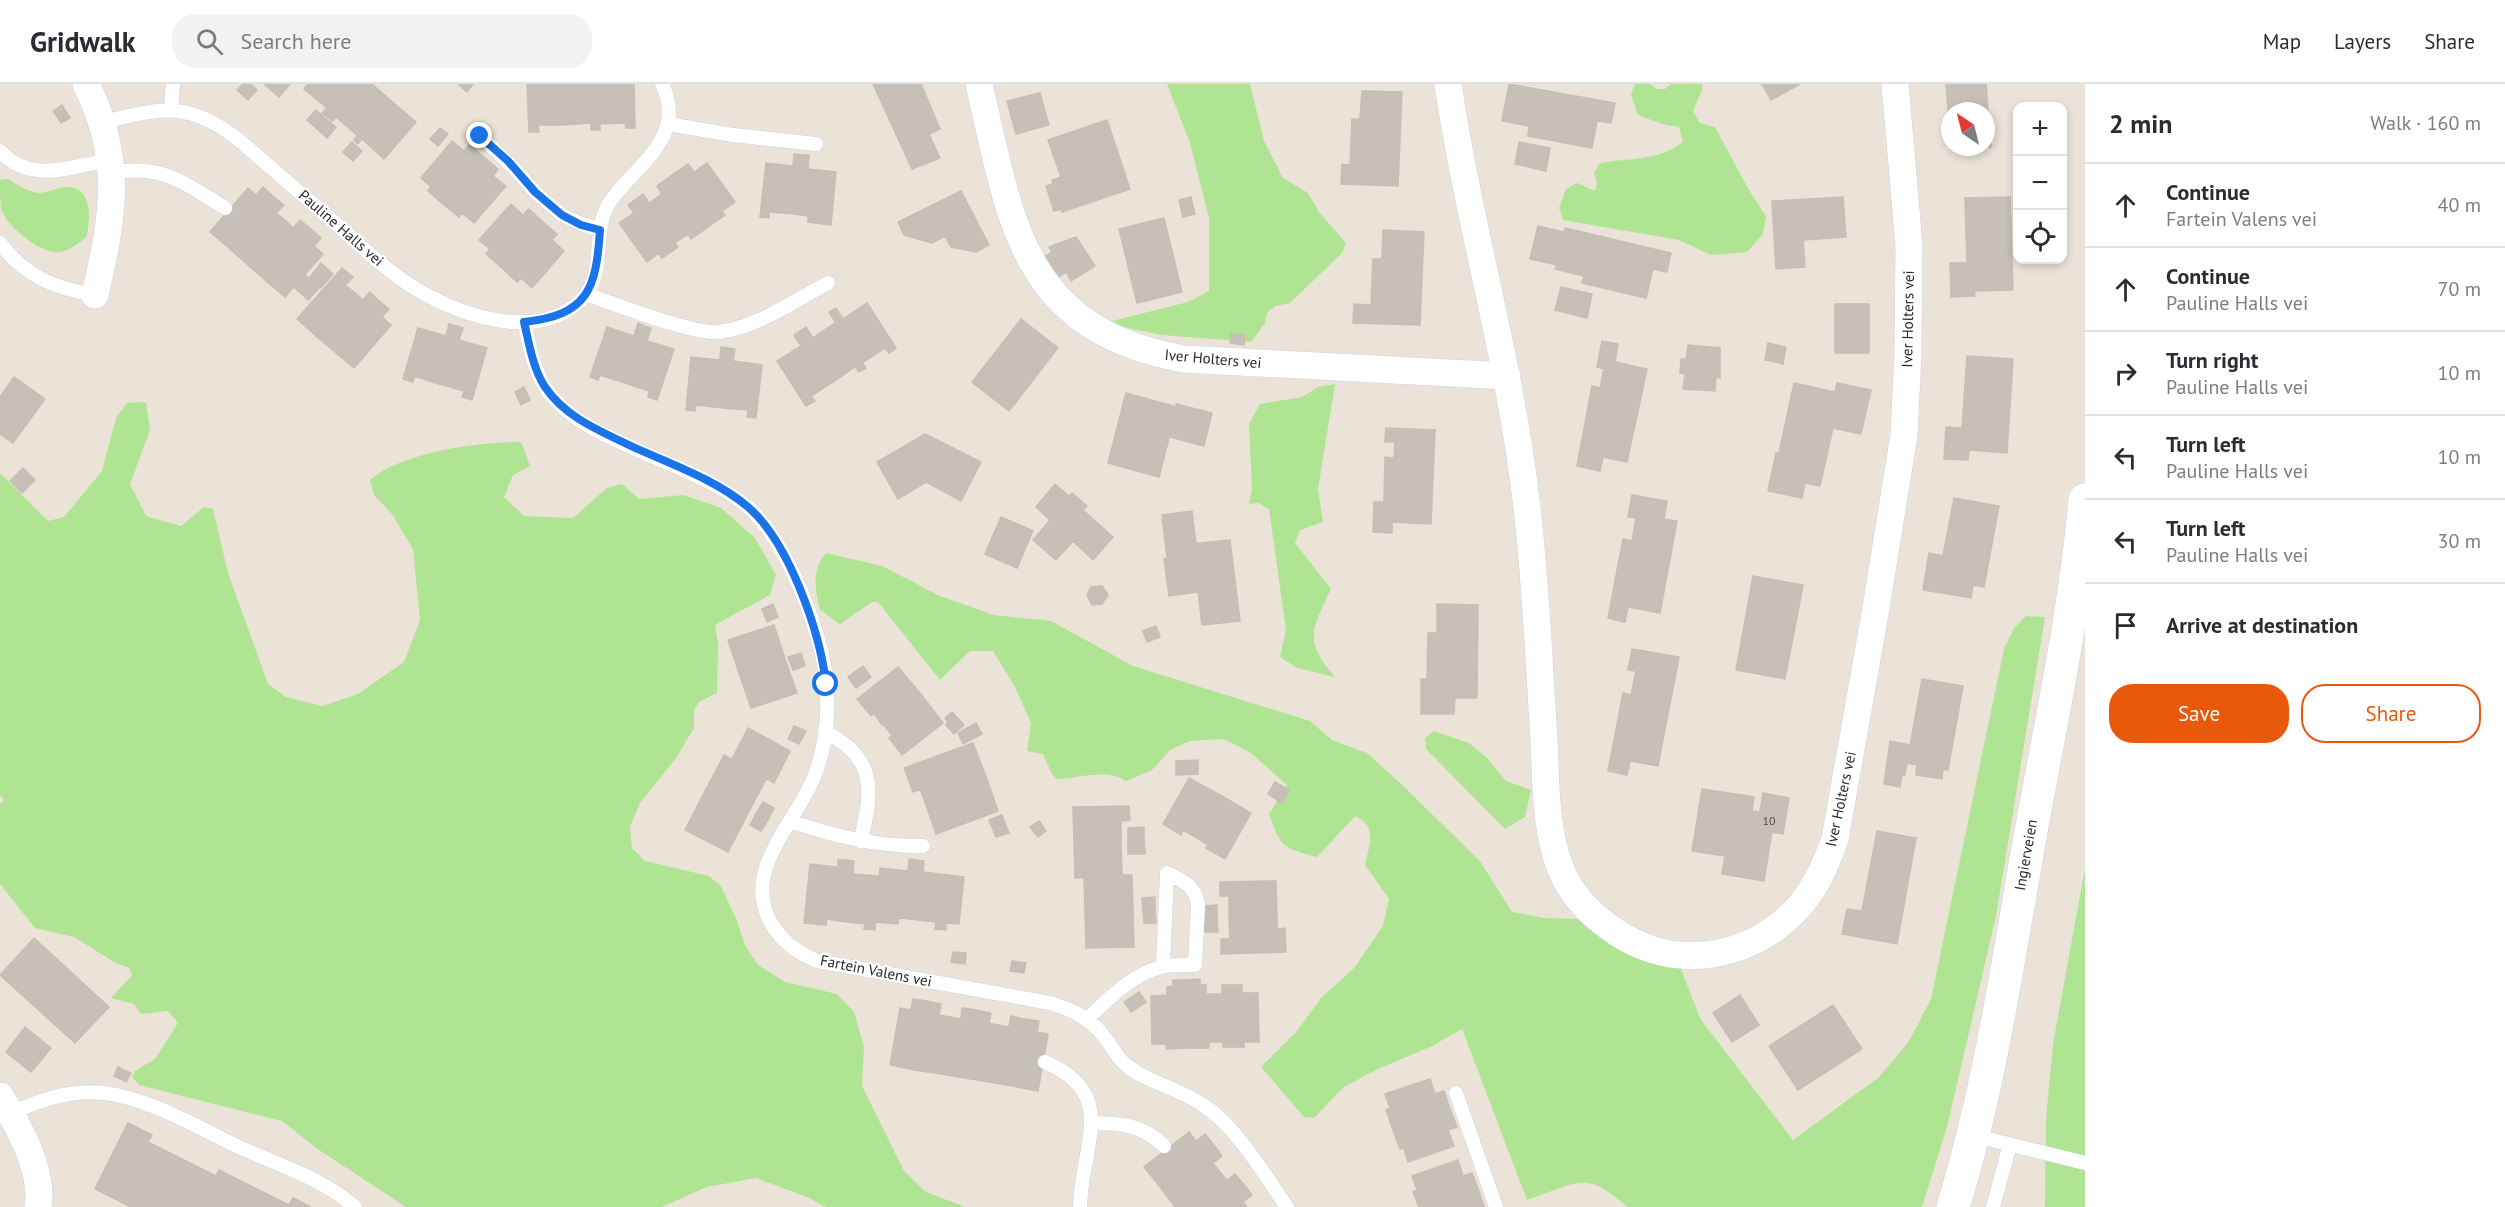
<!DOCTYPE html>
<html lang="en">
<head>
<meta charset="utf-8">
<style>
	:root { --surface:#fff; --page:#f2f2f3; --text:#2b2b33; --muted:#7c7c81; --line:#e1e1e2; --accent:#ea580c }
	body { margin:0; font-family:"PT Sans",sans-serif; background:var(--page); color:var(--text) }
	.controls { position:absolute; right:18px; top:18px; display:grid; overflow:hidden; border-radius:12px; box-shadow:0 3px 9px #0003 }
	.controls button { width:54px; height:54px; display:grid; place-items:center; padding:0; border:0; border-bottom:2px solid var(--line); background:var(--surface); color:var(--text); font:30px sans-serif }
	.compass { position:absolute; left:1941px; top:18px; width:54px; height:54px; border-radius:50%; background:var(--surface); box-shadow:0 3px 9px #0003; rotate:325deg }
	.stop { position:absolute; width:18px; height:18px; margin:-14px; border:4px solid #1a73e8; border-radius:50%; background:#fff }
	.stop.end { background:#1a73e8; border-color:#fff; box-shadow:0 2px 6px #0008 }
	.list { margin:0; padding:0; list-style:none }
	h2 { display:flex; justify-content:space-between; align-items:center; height:78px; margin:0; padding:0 24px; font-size:26px }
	h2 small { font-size:20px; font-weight:400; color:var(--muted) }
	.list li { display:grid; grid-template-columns:39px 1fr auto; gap:18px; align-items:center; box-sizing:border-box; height:84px; padding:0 24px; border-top:2px solid var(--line) }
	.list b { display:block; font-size:22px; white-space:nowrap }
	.list p { margin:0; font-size:20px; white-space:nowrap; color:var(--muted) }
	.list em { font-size:20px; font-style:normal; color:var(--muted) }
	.actions { display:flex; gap:12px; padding:18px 24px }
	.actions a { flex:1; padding:14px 0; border:2px solid var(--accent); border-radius:24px; text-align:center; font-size:21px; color:var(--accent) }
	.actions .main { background:var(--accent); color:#fff }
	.icon { flex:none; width:33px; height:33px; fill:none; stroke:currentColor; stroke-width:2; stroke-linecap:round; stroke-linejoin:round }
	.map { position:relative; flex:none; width:2085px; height:1123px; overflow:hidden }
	header { display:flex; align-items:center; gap:36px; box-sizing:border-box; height:84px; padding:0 30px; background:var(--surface); border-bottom:2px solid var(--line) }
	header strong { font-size:28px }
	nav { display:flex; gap:33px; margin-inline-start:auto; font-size:21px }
	.search { width:420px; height:54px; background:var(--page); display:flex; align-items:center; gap:15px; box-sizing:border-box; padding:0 21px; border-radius:24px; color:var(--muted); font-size:22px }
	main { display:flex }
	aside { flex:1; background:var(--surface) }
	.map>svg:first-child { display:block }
	.green { fill:#afe592 }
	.building { fill:#c6c0b8; stroke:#c6bfb2; stroke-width:1.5 }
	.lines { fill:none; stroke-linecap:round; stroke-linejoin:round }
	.service-casing { stroke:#ced2e2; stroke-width:15 }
	.minor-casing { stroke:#ced2e2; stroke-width:28 }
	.secondary-casing { stroke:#ced2e2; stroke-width:34 }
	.service { stroke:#fff; stroke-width:14 }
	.minor { stroke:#fff; stroke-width:27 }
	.secondary { stroke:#fff; stroke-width:33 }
	.route { stroke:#1a73e8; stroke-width:8 }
	.labels { text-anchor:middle; stroke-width:4.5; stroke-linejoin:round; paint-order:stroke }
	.number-label { font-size:12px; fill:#504e4c }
	.street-label { font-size:15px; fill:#282828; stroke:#fff }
</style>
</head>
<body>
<header>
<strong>Gridwalk</strong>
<div class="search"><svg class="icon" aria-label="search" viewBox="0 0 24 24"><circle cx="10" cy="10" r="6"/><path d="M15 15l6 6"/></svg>Search here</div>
<nav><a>Map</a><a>Layers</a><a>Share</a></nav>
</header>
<main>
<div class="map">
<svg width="2085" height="1123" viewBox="0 0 2085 1123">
	<rect width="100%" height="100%" fill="#ebe3d8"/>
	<path class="green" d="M1167 0H1250L1264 57 1283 94 1308 109 1319 128 1346 159 1342 169 1290 219 1275 222 1267 229 1265 239 1251 258 1162 251 1104 239 1188 218 1209 207V134L1190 59Z
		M1635 0H1651L1656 5H1665L1671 0H1702V6L1693 27 1700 39 1715 43 1750 108 1766 132 1763 150 1747 168 1711 171 1679 156 1563 136 1559 124 1566 105 1577 99 1595 107 1597 100 1594 89 1600 79C1629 74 1659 77 1683 58L1679 43 1662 40 1638 31 1631 11Z
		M8 95C16 100 28 108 38 109 47 109 57 104 66 103 93 101 91 137 86 154 79 158 69 167 61 168 43 172 5 142 1 124 0 116 0 105 0 96Z
		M1335 300 1318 405 1323 438 1300 446 1295 459 1331 505C1312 545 1303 556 1335 593L1297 584 1280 573 1286 546 1269 425 1258 419 1249 420 1252 404 1249 340 1260 320 1302 313 1318 303Z
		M146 318 150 346 130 400 146 432 181 442 204 423 213 425 228 489 268 600 286 613 322 622 358 610 404 578 420 536 413 465 392 430 374 411 370 396C402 368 478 358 521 358L530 382 513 391 504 413 524 432 573 434 607 404 622 400 639 415 684 411 721 424 755 454 776 491 770 511 715 541 718 559 717 609 699 618 694 627V644L676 674 640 719 630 743 632 764 645 777 709 792 721 802 737 837 745 861 758 881 785 898 837 910 854 928 864 963 862 1002 904 1087 926 1108 965 1123H826L807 1113 756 1094 707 1103 662 1123H406L319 1066 282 1037 139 1001 132 993 136 986 155 975 178 939 168 927 141 930 134 920 111 914 132 891 129 884 114 878 74 853 35 844 0 800V720L4 716 0 711V389L48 437 64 433 102 387 116 334 127 319Z
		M826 469 882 482 940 512 994 531 1051 537 1133 582 1310 637 1332 656 1367 669 1401 700 1480 777 1512 828 1545 834 1582 835 1680 883 1701 936 1793 1056 1878 994 1908 959 1931 915 2004 565 2014 544 2026 532 2045 533 1996 832 1947 1043 1922 1123H1627C1586 1084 1575 1100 1527 1116L1462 945 1430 963 1378 985 1344 1003 1314 1034 1304 1033 1261 983 1297 947 1321 914 1354 884 1383 842 1389 815 1365 781C1369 761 1378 742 1355 732L1317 773C1282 764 1281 763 1269 730L1287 701 1251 669 1224 655 1190 657 1170 666 1152 686 1126 697C1108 684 1078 694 1057 695L1052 690 1043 670 1027 667 1031 639 1015 603 993 567H970L940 596 878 518H872L840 540 820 526C815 505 811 487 826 469Z
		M1434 647 1469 659 1486 673 1506 697 1531 706 1525 733 1505 745 1426 665 1425 654Z
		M2085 784V1123H2045L2046 1035 2053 960Z"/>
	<path class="building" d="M243 0H250L257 6 248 16 237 6Z
		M264 0H290L279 13Z
		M308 0H356L327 33 322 29 327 24 304 5Z
		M356 0H372L389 15 358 52 336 33 332 37 327 33Z
		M458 0H473L467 8Z
		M527 0H562L564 41H538L539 48H529Z
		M562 0H598L600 46H591V39L564 41Z
		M598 0H634L635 44H626L625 39 600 40Z
		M873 0H921L940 45 929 50 940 74 912 85Z
		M1509 0 1615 19 1611 39 1597 37 1592 64 1528 52 1529 42 1502 37Z
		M1762 0H1800L1771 16Z
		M1946 0H1986L1991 63 1951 66V63H1986V27H1950V53Z
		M1362 7 1402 8 1398 102 1341 100 1342 80 1350 81 1352 35H1360Z
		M1040 9 1049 41 1016 50 1007 17Z
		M389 15 416 38 384 75 362 55 358 60 354 56Z
		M62 21 70 34 61 39 53 27Z
		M316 26 325 34 317 45 307 36Z
		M325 34 336 43 327 54 317 45Z
		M1107 36 1130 105 1062 128 1061 125 1054 127 1046 102 1053 100 1052 96 1061 93 1048 56Z
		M440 44 448 50 438 62 430 55Z
		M452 57 464 67 469 61 484 73 444 121 428 107 431 103 421 94Z
		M352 58 362 67 353 77 343 68Z
		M1519 58 1550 64 1546 87 1515 80Z
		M794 70 802 71 795 130 769 128V134L760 133 766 79 793 82Z
		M802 71H809L808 85 836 88 831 141 808 138V132L795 130Z
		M484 73 498 85 493 92 506 102 474 139 462 129 459 133 444 121Z
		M707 79 735 118 722 127 725 131 708 143 672 91 688 80 694 88Z
		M672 91 708 143 691 155 688 150 675 159 678 163 671 168 635 116 643 110 649 119 662 110 657 102Z
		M263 103 274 113 229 164 210 148 248 104 256 111Z
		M961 107 989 161 976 168 951 163 945 152 932 159 904 151 898 138Z
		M274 113 284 121 276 129 286 137 248 181 229 164Z
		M1191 113 1195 130 1183 133 1179 116Z
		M1843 113 1846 153 1803 156 1805 183 1776 185 1772 117Z
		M2010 113 2013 206 1974 207 1975 212 1951 213 1950 179H1967L1965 114Z
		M635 116 671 168 662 174 659 169 647 178 619 139 634 129 628 121Z
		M511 120 523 131 529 125 543 138 502 184 486 170 490 165 479 156Z
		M1164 134 1182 208 1137 219 1119 145Z
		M300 136 311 145 266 197 248 181 286 137 293 144Z
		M543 138 557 150 552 156 564 167 532 204 521 194 517 198 502 184Z
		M1538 142 1564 148 1565 144 1671 169 1667 188 1653 185 1646 214 1582 199 1584 192 1555 185 1557 181 1530 175Z
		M311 145 321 154 314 162 323 170 285 213 266 197Z
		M1383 146 1424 148 1420 241 1353 239 1354 220 1371 221 1373 175H1382Z
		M1076 153 1095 182 1071 197 1066 188 1057 194 1044 173 1052 168 1049 163Z
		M321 179 333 190 321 204 309 194Z
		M342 184 353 193 345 201 354 208 316 252 297 235Z
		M305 191 319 204 308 216 294 203Z
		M1561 203 1592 210 1587 234 1555 226Z
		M354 208 363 216 370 208 379 217 335 268 316 252Z
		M379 217 389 225 382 233 391 241 354 284 335 268Z
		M867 219 896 264 889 269 885 264 862 279 829 228 836 224 843 235Z
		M1835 220H1869V269H1835Z
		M1021 235 1058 264 1009 327 972 298Z
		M836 238 866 284 859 288 855 283 833 298 800 247 806 243 813 254Z
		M638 239 644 242 625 299 600 291 598 296 590 293 607 243 634 252Z
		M449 240 457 242 439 300 414 292 413 298 403 295 418 244 446 252Z
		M457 242 463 244 459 256 487 264 472 316 462 313 464 307 439 300Z
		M644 242 651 244 647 257 674 265 657 316 648 313 649 307 625 299Z
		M800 247 833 298 811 312 815 317 806 322 777 277 801 262 794 251Z
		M1231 250 1245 251 1244 261 1230 259Z
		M1602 257 1618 260 1615 278 1647 285 1627 378 1603 373 1600 387 1577 382 1592 302 1600 304 1604 285 1597 283Z
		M1768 259 1786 263 1783 280 1765 276Z
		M1688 261 1720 264V294L1716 293 1715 307 1683 305 1685 290 1680 289 1681 275H1686Z
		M721 263 728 264 722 324 696 321 695 327 686 326 691 273 720 276Z
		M728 264 735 265 733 277 762 281 756 334 747 333 748 326 722 324Z
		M1967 272 2013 275 2007 369 1969 366 1968 376 1944 375 1946 343 1962 344Z
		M14 293 45 315 13 359 0 350V313Z
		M1794 299 1835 308 1837 299 1871 306 1861 350 1833 344 1820 402 1805 399 1802 414 1768 407 1776 369H1779Z
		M524 303 530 316 521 321 515 308Z
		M1126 309 1177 323 1159 393 1108 379Z
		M1176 320 1212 329 1204 362 1170 353 1177 323Z
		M1386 344 1435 346 1431 440 1392 438V449L1373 448 1374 418H1384L1385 373 1394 374 1395 358H1385Z
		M925 350 981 378 961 417 926 398 898 415 877 378Z
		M23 384 35 396 22 409 10 397Z
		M1055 400 1069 412 1072 409 1087 422 1083 426 1113 453 1093 476 1073 457 1056 476 1033 456 1050 436 1036 423Z
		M1632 411 1667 417 1664 435 1677 437 1660 529 1628 523 1625 538 1608 534 1623 455 1632 457 1636 434 1628 433Z
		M1954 414 1999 422 1984 503 1973 501 1971 514 1923 506 1929 469 1943 472Z
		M1192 427 1196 460H1192L1194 471 1167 474 1162 431Z
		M1001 433 1033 447 1017 484 985 470Z
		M1230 456 1240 537 1202 541 1198 508 1169 512 1164 475 1194 471 1192 460Z
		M1753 492 1803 501 1785 595 1736 586Z
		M1102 502 1108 511 1102 520 1092 521 1087 511 1091 503Z
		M773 520 778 533 767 538 762 525Z
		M1437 520 1478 521 1477 614H1455L1454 630H1421V595H1427L1428 549H1437Z
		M774 541 785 575 739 589 728 556Z
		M1156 542 1160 553 1147 558 1143 547Z
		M1632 565 1679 573 1658 682 1630 677 1627 691 1608 687 1623 609 1631 611 1636 587 1628 586Z
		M801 569 805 582 793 586 788 573Z
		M785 575 797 609 751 624 739 589Z
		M863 582 871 593 856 604 848 593Z
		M898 583 920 609 882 641 874 629 871 632 857 615Z
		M1922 595 1963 602 1948 686 1943 685 1942 695 1916 691 1917 681 1907 679Z
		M920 609 943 639 902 671 889 654 892 651 883 640Z
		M952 628 964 641 954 650 946 641 948 638 945 634Z
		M976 639 982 650 963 660 958 649Z
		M794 642 806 647 799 660 788 655Z
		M748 644 790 667 774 699 732 675Z
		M1890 657 1910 661 1905 691H1902L1900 703 1884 700Z
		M973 659 987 695 925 718 920 705 913 708 904 684Z
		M724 671 766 695 746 733 703 711Z
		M1198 676V690L1176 691V677Z
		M1189 694 1220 711 1197 754 1183 746 1181 751 1163 740Z
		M987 695 998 727 936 750 925 718Z
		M1275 698 1289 706 1282 719 1268 710Z
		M1702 705 1754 713 1752 727 1760 728 1763 709 1789 714 1783 750 1772 748 1764 797 1722 790 1725 772 1692 767Z
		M703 711 746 733 728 768 685 746Z
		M1220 711 1251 729 1225 775 1206 764 1208 761 1197 754Z
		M763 718 774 724 768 736 756 730Z
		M1129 722 1130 736 1121 737V758L1074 759 1073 723Z
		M756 730 768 736 761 747 750 741Z
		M1002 731 1009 749 996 753 989 736Z
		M1039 737 1046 747 1038 753 1030 743Z
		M1144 743V756H1128V744Z
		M1877 747 1916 754 1897 860 1842 850 1847 825 1862 827Z
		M1128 756H1144L1145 770H1128Z
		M1121 758 1122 791 1075 794 1074 759Z
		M909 775 916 776 910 835 899 834 898 840 876 838 880 784 908 787Z
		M838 776H846L839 837 827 835 826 841 804 839 810 780 838 783Z
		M846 776 854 777 853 790 879 792 875 846 864 845 865 840 839 837Z
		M916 776 924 777 923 788 964 793 959 840 946 839V846L935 845 936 838 910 835Z
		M1103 791H1132L1133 826 1085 827 1084 794H1104Z
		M1276 797 1277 833 1229 834V812H1220V798Z
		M1155 813V826L1143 827 1142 814Z
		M1217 821V834L1204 835V822Z
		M1133 826 1134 863 1086 864 1085 827Z
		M1155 826 1156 839H1144L1143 827Z
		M1277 833V845L1285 844 1286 868 1221 870V855H1230L1229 834Z
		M1217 834 1218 848H1205L1204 835Z
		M34 854 109 923 75 959 0 891Z
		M953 868 966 869 965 880 951 878Z
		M1012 877 1026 879 1024 889 1010 887Z
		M1200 895V901H1206V910H1215L1216 958H1209V964H1185L1183 896Z
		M1173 896H1183L1185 964 1167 965 1166 960H1152L1151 912 1167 911V903L1173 902Z
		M1222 901H1242V909H1258L1259 958H1244V963H1223V958H1216L1215 910H1222Z
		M1139 908 1146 918 1131 928 1124 918Z
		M1740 911 1759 941 1732 958 1713 929Z
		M913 915 927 917 915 986 890 981 900 924 911 926Z
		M927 917 941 920 939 931 950 933 941 990 915 986Z
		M1833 921 1862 965 1798 1006 1769 962Z
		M962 924 976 926 964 994 941 990 950 933 961 935Z
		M976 926 991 929 989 939 998 941 989 998 964 994Z
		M1011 932 1024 935 1012 1002 989 998 998 941 1009 943Z
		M1024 935 1039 937 1037 948 1048 950 1038 1007 1012 1002Z
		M25 943 51 964 31 988 6 968Z
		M118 983 131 989 126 998 114 992Z
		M1430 995 1435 1010 1444 1007 1450 1025 1393 1046 1386 1026 1390 1024 1385 1010Z
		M1450 1025 1457 1043 1448 1046 1454 1062 1408 1078 1404 1064 1400 1065 1393 1046Z
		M128 1039 152 1051 148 1058 216 1092 219 1086 289 1121 293 1114 311 1123H131L95 1105Z
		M1189 1048 1196 1057 1205 1050 1214 1061 1160 1103 1144 1083Z
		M1214 1061 1222 1072 1213 1079 1220 1088 1175 1123 1160 1103Z
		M1458 1076 1463 1092 1472 1089 1479 1107 1434 1123H1419L1413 1108 1417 1106 1412 1092Z
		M1220 1088 1227 1096 1235 1090 1245 1102 1218 1123H1175Z
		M1245 1102 1252 1111 1243 1118 1247 1123H1218Z
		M1479 1107 1484 1123H1434Z"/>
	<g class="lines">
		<defs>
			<path id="service" d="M171 25 173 0
				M103 38C161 24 188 16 239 56 273 85 307 115 342 145 365 166 388 188 416 205 460 231 537 259 581 216 609 189 589 144 612 115 639 79 687 52 662 0
				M668 40 733 51 816 60
				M480 52 515 85 535 108 562 131 581 140 600 146
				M0 67C31 101 71 82 111 76
				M112 88C123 87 134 86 145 87 175 89 200 109 225 124
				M0 159C26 193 54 204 95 211
				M586 210C615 220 694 251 719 248 758 243 794 217 828 199
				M524 238C529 259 533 284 545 303 582 361 696 377 749 424 781 453 806 513 818 555 831 598 831 650 814 693 797 737 745 782 768 833 778 855 795 868 817 877L1050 919C1073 926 1092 935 1106 955 1113 964 1117 974 1126 981 1148 999 1179 1004 1203 1021 1237 1043 1264 1090 1287 1123
				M825 648C876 673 874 708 860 757
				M790 737C833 752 878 763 923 762
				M1087 935C1109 915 1131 891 1161 883 1171 880 1184 881 1195 881L1198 820C1195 802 1182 796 1167 789L1163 882
				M1045 978C1120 1010 1081 1062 1080 1123
				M1456 1009 1496 1123
				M11 1029C41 1016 71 1005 104 1009 149 1014 200 1045 241 1064 279 1081 324 1095 355 1123
				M1092 1039C1121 1039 1143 1041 1164 1062
				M1972 1051 2085 1079
				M1993 1123 2010 1060"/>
			<path id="minor" d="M86 0C124 76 113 132 95 211
				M979 0C1011 139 1022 246 1184 275L1507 292
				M1448 0C1469 142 1511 280 1527 424 1536 501 1539 579 1544 656 1546 698 1545 744 1560 783 1571 812 1591 831 1616 848 1674 887 1748 876 1796 826 1815 806 1826 781 1835 755L1875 530 1904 351 1908 269 1909 161 1895 0
				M0 1012C19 1042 44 1087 38 1123"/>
			<path id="secondary" d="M1953 1123C1990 1003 2008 877 2030 753 2050 642 2075 529 2085 416"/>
		</defs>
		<use href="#service" class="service-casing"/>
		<use href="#minor" class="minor-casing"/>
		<use href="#secondary" class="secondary-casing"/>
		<use href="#service" class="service"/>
		<use href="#minor" class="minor"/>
		<use href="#secondary" class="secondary"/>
	</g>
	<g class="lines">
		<path class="route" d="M480 52 508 77 535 108 562 131 581 141 600 146C596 204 589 231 524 238 529 259 533 285 545 303 565 333 600 347 631 362 670 380 715 395 748 423 789 458 820 548 826 600"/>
	</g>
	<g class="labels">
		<g class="number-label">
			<text x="1769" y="741">10</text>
		</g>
		<g class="street-label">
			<text transform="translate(341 144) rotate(41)" y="5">Pauline Halls vei</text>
			<text transform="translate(1908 235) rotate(-89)" y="5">Iver Holters vei</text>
			<text transform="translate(1213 275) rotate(5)" y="5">Iver Holters vei</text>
			<text transform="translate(1841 715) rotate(-78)" y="5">Iver Holters vei</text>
			<text transform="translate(2026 771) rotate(-80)" y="5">Ingierveien</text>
			<text transform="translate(876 887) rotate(11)" y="5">Fartein Valens vei</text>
		</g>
	</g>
</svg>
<div class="controls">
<button>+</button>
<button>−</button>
<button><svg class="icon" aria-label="locate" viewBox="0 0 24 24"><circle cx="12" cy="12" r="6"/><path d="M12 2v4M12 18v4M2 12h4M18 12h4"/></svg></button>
</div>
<svg class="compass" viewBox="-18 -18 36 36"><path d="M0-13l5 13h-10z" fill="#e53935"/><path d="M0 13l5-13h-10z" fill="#7c7c81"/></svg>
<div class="stop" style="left:826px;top:600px"></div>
<div class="stop end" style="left:480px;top:52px"></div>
</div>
<aside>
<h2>2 min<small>Walk · 160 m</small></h2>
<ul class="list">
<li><svg class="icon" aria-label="ahead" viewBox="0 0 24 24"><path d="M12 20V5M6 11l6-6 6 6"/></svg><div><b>Continue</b><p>Fartein Valens vei</p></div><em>40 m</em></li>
<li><svg class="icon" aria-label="ahead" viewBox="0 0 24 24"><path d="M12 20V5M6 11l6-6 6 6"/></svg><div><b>Continue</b><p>Pauline Halls vei</p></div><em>70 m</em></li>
<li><svg class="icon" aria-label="right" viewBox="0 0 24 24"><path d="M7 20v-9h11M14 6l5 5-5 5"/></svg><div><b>Turn right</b><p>Pauline Halls vei</p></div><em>10 m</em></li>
<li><svg class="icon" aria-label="left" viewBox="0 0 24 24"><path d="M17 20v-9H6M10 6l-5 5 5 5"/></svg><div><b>Turn left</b><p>Pauline Halls vei</p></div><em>10 m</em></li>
<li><svg class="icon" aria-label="left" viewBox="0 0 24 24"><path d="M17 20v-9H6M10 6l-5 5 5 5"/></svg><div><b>Turn left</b><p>Pauline Halls vei</p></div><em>30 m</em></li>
<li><svg class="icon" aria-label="arrive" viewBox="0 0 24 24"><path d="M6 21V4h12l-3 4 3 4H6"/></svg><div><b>Arrive at destination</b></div></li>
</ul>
<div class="actions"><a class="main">Save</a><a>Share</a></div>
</aside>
</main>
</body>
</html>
